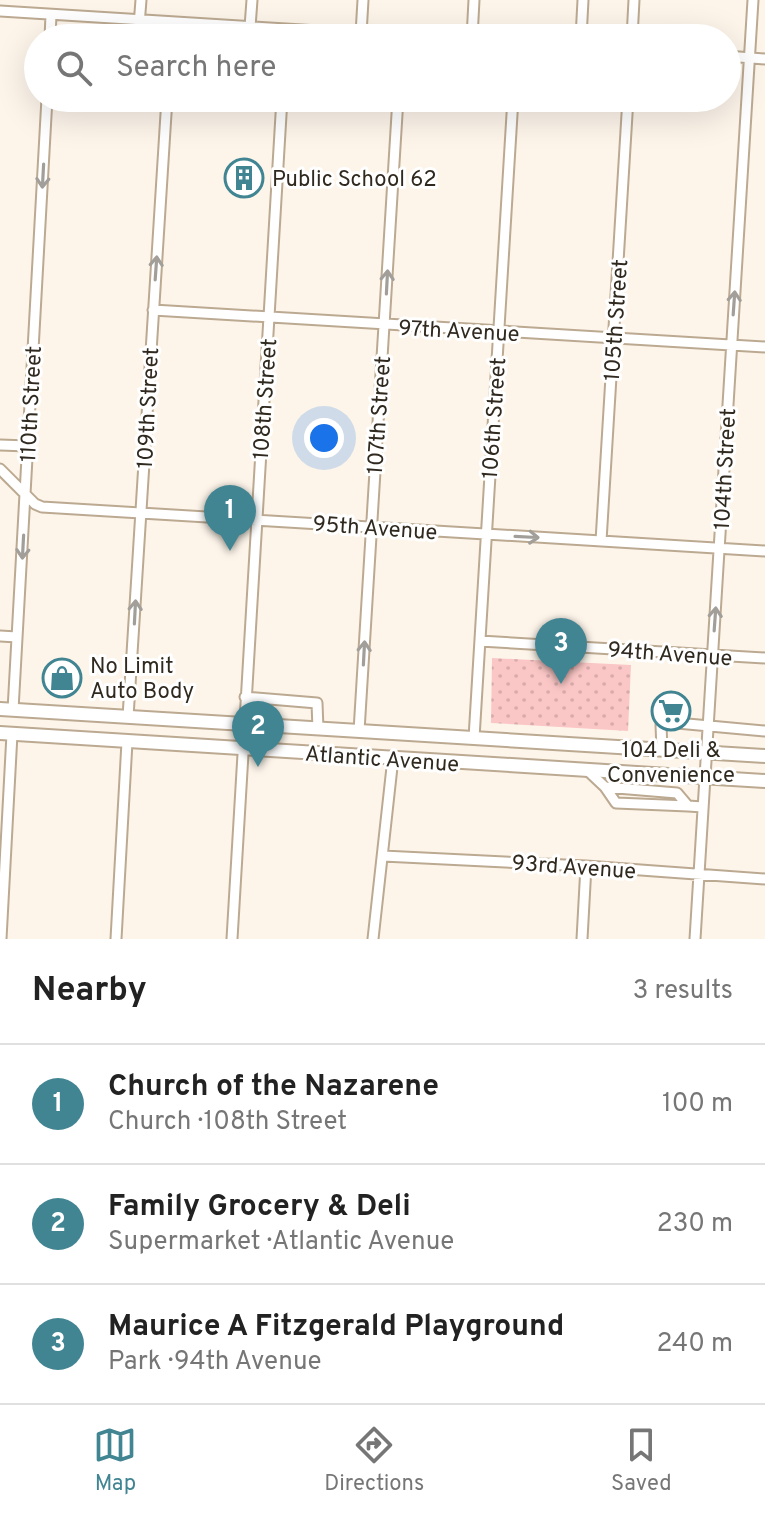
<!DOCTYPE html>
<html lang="en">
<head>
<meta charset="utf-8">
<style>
	:root { --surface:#fff; --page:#f2f2f2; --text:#222; --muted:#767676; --line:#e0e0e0; --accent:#418593 }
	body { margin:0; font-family:Overpass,sans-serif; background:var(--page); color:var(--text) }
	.you { position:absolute; left:324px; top:438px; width:28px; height:28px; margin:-20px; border:6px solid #fff; border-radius:50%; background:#1a73e8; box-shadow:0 0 0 12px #1a73e833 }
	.badge { display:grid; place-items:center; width:52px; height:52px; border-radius:50%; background:var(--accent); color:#fff; font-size:26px; font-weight:700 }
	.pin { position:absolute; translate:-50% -66px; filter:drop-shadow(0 2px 4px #0008) }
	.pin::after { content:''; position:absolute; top:42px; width:28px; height:24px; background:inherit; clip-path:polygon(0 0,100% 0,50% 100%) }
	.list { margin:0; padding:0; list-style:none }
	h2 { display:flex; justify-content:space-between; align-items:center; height:104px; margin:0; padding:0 32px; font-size:34px }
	h2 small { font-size:26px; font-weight:400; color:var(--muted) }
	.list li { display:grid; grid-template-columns:52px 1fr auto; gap:24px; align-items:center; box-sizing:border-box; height:120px; padding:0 32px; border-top:2px solid var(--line) }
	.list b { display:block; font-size:30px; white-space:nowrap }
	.list p { margin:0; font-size:26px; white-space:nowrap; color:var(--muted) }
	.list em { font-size:26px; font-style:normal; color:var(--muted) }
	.icon { flex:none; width:44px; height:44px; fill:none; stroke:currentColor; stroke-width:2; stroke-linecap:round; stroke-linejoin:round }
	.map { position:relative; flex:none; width:765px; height:939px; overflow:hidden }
	.search { position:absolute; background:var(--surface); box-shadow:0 8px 32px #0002; left:24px; right:24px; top:24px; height:88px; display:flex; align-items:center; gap:20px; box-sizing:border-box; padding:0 28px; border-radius:44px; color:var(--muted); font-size:30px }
	.sheet { height:464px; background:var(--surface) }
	nav { display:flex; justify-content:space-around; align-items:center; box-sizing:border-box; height:112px; border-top:2px solid var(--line); background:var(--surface); font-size:22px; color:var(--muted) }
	nav a { display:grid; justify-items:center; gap:4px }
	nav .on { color:var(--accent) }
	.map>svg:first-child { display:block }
	.park { fill:url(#park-dots) }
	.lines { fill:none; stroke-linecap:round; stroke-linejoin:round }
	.minor-casing { stroke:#bca991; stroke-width:13 }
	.major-casing { stroke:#bca991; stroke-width:16 }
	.minor { stroke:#fff; stroke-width:9 }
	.major { stroke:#fff; stroke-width:12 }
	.oneway { stroke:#a29f9a }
	.labels { text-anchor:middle; stroke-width:6; stroke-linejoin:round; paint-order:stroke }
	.poi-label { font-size:22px; fill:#30291f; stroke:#fff; text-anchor:start }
	.street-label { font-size:22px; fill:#30291f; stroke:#fff }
</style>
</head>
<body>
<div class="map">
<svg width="765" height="939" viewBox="0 0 765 939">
	<defs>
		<pattern id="park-dots" width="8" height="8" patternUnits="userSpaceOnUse" patternTransform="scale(2)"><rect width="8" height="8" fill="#fbc7c6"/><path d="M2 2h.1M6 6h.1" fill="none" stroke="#d7abaa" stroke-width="1.8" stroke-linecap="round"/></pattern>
	</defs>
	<rect width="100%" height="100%" fill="#fdf5ea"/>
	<path class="park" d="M492 658 631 665 628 731 491 723Z"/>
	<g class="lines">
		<defs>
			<path id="minor" d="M0 11 431 38
				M250 27 252 0
				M361 34 363 0
				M50 38 51 15
				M138 38 141 0
				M171 38 172 22
				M472 38 474 0
				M581 38 583 0
				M632 38 634 0
				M727 56 765 59
				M153 310 765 347
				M0 445 28 446
				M0 469 35 504 42 507 765 551
				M601 541 628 98
				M0 636 17 637
				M480 641 765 658
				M245 697 317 703 318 729
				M13 710 47 98
				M128 717 167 98
				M359 731 398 98
				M474 738 513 98
				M662 750 661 725 666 722 765 731
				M587 770 605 787 677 793 688 806 703 807
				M605 787 616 803 688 806
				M383 856 586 866 765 879
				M1 939 12 734
				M116 939 127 742
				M232 939 282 98
				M373 939 393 758
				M582 939 586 866
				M695 939 753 0"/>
			<path id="major" d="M0 709 765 756
				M0 733 765 781"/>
		</defs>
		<use href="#minor" class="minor-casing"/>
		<use href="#major" class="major-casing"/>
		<use href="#minor" class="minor"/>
		<use href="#major" class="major"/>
	</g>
	<defs><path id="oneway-shaft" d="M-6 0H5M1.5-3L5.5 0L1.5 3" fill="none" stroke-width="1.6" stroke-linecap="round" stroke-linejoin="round" transform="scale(2)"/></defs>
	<g class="oneway">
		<use href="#oneway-shaft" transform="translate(43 176) rotate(93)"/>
		<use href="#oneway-shaft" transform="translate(156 268) rotate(-86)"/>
		<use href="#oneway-shaft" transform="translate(387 282) rotate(-87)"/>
		<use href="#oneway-shaft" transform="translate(734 303) rotate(-86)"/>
		<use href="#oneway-shaft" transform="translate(527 537) rotate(3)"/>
		<use href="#oneway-shaft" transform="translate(23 547) rotate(93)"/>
		<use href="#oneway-shaft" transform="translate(135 612) rotate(-87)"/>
		<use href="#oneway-shaft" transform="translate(715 619) rotate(-86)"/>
		<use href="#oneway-shaft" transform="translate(364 653) rotate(-87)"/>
	</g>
	<defs>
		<symbol id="building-ring" viewBox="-11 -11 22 22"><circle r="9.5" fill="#fff" stroke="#418593" stroke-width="1.5"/><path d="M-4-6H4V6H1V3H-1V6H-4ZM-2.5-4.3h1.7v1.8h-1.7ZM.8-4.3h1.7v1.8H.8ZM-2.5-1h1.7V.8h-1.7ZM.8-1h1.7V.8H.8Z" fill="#418593"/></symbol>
		<symbol id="shop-ring" viewBox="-11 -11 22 22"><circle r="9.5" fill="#fff" stroke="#418593" stroke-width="1.5"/><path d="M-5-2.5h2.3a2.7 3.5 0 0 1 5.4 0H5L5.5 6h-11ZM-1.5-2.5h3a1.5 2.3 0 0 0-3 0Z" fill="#418593"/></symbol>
		<symbol id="supermarket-ring" viewBox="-11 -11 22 22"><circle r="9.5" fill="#fff" stroke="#418593" stroke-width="1.5"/><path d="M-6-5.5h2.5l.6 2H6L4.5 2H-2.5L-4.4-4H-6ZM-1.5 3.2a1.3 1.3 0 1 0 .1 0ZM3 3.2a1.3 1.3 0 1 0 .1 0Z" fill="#418593"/></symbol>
	</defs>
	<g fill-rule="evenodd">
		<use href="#building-ring" x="222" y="156" width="44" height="44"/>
		<use href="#shop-ring" x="40" y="656" width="44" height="44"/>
		<use href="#supermarket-ring" x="649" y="689" width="44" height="44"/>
	</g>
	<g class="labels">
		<g class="poi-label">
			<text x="272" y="186">Public School 62</text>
			<text x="90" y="673">No Limit<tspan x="90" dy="25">Auto Body</tspan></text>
			<text x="671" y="757" text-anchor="middle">104 Deli &amp;<tspan x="671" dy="25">Convenience</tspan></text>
		</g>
		<g class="street-label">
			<text transform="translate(615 320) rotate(-86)" y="8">105th Street</text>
			<text transform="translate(459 330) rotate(3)" y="8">97th Avenue</text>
			<text transform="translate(264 399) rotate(-86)" y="8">108th Street</text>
			<text transform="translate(30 404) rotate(-87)" y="8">110th Street</text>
			<text transform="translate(147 408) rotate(-87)" y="8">109th Street</text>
			<text transform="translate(378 415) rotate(-86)" y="8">107th Street</text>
			<text transform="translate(493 418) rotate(-86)" y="8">106th Street</text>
			<text transform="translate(724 469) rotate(-87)" y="8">104th Street</text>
			<text transform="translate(375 527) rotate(4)" y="8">95th Avenue</text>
			<text transform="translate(670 653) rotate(4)" y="8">94th Avenue</text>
			<text transform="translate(382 758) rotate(4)" y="8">Atlantic Avenue</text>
			<text transform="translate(574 866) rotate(4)" y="8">93rd Avenue</text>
		</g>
	</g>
</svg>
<div class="you"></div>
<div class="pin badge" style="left:230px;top:551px">1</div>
<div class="pin badge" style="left:258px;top:767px">2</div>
<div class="pin badge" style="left:561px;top:684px">3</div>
<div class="search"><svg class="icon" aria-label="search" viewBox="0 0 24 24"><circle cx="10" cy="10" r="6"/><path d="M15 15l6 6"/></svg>Search here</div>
</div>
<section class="sheet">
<h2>Nearby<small>3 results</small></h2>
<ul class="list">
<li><span class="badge">1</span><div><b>Church of the Nazarene</b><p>Church · 108th Street</p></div><em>100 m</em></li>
<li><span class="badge">2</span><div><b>Family Grocery &amp; Deli</b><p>Supermarket · Atlantic Avenue</p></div><em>230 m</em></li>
<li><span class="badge">3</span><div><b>Maurice A Fitzgerald Playground</b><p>Park · 94th Avenue</p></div><em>240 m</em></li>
</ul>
</section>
<nav>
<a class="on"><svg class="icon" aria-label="map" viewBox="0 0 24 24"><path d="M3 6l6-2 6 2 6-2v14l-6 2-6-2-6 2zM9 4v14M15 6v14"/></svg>Map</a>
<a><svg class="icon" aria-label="directions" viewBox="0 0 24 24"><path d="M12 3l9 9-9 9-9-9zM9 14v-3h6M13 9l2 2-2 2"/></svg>Directions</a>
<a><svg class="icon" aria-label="saved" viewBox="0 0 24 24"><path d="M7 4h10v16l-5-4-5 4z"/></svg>Saved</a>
</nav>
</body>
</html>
